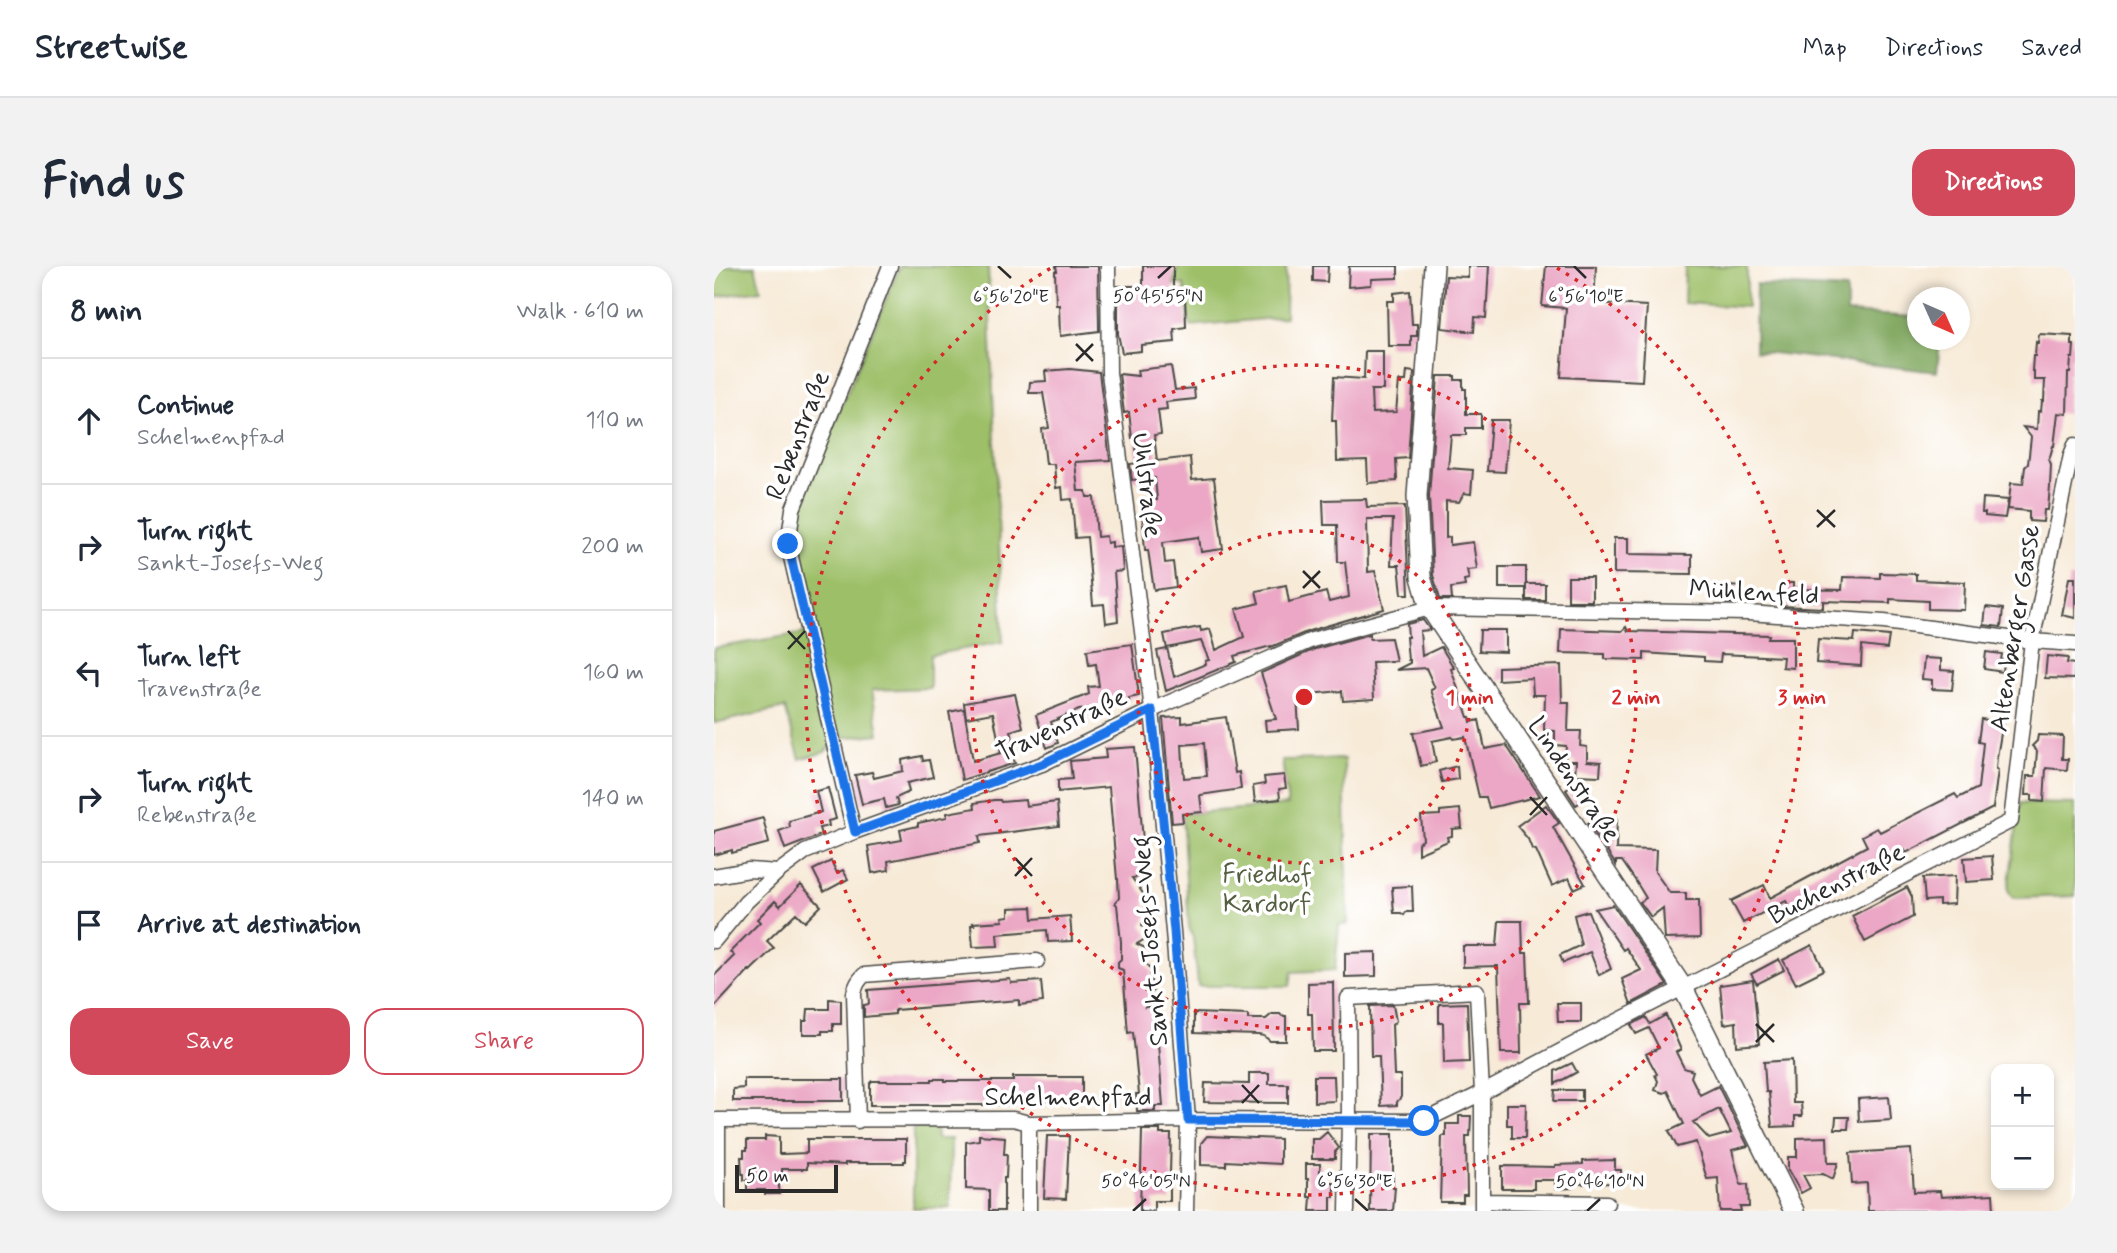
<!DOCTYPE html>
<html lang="en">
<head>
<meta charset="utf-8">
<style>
	:root { --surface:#fff; --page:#f2f2f3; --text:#1f2937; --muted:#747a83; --line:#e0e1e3; --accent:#d1495b }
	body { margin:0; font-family:Mynerve,sans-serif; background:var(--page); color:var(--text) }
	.controls { position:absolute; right:21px; bottom:21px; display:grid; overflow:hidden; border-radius:14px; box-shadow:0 4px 10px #0003 }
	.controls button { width:63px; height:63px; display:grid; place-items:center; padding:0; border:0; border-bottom:2px solid var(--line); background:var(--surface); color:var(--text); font:35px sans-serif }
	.compass { position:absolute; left:1193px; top:21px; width:63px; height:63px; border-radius:50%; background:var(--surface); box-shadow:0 4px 10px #0003; rotate:135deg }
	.scale { position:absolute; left:21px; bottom:18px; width:103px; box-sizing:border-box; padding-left:7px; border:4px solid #2b2b2b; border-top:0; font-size:19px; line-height:24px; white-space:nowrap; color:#2b2b2b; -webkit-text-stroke:5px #fff; paint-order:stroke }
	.stop { position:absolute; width:21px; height:21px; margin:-16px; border:5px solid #1a73e8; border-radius:50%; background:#fff }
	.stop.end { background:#1a73e8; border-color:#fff; box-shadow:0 2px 7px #0008 }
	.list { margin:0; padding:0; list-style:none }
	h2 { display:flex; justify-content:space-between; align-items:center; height:91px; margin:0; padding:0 28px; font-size:30px }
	h2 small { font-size:23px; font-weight:400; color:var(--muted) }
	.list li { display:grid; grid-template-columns:46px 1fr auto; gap:21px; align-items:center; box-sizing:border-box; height:126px; padding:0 28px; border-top:2px solid var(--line) }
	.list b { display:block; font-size:26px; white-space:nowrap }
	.list p { margin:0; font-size:23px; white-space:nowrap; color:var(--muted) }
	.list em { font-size:23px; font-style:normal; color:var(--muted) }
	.actions { display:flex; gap:14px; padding:21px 28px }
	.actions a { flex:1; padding:16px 0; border:2px solid var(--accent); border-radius:21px; text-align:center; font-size:24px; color:var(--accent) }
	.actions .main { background:var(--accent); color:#fff }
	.icon { flex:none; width:38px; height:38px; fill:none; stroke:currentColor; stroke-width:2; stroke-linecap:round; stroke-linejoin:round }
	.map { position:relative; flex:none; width:1361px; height:945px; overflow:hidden; border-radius:21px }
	header { display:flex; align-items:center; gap:42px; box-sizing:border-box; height:98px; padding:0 35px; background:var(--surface); border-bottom:2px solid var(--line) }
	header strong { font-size:33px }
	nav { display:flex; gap:38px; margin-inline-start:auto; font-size:24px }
	.intro { display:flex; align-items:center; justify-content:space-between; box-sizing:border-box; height:168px; padding:0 42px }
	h1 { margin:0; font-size:49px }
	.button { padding:18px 32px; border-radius:21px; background:var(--accent); color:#fff; font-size:24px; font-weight:700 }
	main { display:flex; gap:42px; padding:0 42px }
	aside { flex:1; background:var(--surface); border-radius:21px; box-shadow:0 4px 10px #0003 }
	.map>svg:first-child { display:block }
	.green { fill:#9dbf68; stroke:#64754a; stroke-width:2 }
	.forest { fill:#7ea65c; stroke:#546844; stroke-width:2 }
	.building { fill:#eba7c5; fill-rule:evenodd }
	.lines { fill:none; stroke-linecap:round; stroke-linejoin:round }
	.street-casing { stroke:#4a4845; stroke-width:17 }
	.secondary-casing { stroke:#4a4845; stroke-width:22 }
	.street { stroke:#fff; stroke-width:14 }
	.secondary { stroke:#fff; stroke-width:19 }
	.route { stroke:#1a73e8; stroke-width:9 }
	.ticks { fill:none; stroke:#2b2b2b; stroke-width:2.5 }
	.ring { fill:none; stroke:#d62828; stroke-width:3.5; stroke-dasharray:3.5 7 }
	.labels { text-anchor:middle; stroke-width:7; stroke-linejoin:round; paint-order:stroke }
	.street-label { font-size:26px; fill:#2b2b2b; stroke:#fff }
	.park-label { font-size:26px; fill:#535f40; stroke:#fff }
	.ticks-label { font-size:18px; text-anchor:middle; fill:#2b2b2b; stroke:#fff; stroke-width:7; stroke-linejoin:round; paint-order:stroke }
	.centre { fill:#d62828; stroke:#fff; stroke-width:3.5 }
	.ring-label { font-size:21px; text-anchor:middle; font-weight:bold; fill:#d62828; stroke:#fff; stroke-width:7; stroke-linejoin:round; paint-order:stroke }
</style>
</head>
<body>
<header>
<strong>Streetwise</strong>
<nav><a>Map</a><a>Directions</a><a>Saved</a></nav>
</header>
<div class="intro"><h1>Find us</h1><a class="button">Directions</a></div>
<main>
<aside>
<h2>8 min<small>Walk · 610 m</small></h2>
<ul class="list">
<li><svg class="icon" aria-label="ahead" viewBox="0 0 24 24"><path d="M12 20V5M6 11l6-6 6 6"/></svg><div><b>Continue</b><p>Schelmenpfad</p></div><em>110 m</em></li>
<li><svg class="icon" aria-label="right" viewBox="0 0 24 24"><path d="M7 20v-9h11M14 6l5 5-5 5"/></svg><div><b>Turn right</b><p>Sankt-Josefs-Weg</p></div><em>200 m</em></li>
<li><svg class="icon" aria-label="left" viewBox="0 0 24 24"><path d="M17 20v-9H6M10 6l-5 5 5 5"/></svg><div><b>Turn left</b><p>Travenstraße</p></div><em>160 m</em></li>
<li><svg class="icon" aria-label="right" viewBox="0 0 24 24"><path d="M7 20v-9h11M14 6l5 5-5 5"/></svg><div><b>Turn right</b><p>Rebenstraße</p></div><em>140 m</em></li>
<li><svg class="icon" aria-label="arrive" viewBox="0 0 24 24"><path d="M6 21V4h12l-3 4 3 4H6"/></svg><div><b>Arrive at destination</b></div></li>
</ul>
<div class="actions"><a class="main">Save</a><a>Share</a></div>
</aside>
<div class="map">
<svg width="1361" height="945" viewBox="0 0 1361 945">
	<rect width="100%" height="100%" fill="#fff"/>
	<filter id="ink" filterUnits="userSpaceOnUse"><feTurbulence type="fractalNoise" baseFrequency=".0143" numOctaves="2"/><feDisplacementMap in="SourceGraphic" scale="14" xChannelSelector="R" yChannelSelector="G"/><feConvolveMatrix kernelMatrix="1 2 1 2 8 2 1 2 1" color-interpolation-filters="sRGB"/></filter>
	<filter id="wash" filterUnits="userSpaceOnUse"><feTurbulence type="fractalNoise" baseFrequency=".00686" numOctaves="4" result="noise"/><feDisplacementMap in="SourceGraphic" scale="28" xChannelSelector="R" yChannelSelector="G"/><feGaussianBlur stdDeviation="1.57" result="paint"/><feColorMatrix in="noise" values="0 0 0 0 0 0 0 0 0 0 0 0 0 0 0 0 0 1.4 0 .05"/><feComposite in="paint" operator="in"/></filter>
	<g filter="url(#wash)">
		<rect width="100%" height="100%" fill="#f7ead7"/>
		<path class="green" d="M0 0H41L47 24 0 31Z
			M186 0H274L289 376 216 389V422L158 424 165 468 123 472 111 486 86 493 71 442 0 457V382L91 367 80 277 83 247Z
			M464 0H572L571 51 476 60 470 18 459 19Z
			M971 0H1033V41L970 37Z
			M630 493 634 658 625 659 621 704 578 706 576 720H484L479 672 475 661 468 548 574 539 568 494Z
			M1306 537 1361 538V630L1299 632 1294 624Z
			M199 862H222L223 873H237L236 942H199Z"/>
		<path class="forest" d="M1042 18 1133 23V47L1203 51 1204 74H1226L1223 106 1041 85Z"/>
		<g id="blocks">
			<path class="building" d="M342 0H384L385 65 346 70 345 39H342L341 5H343Z
				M429 0H459V28H471L472 61 460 63 461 76 427 79V85L408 87 404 68V20H429Z
				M599 0H614L613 16 599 15Z
				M635 0H684V12L658 13 657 19 634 21Z
				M754 0H775L772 52 761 51 760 66 728 62 732 10 754 11Z
				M832 0H882L880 37 933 40 928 115 847 111 852 42 828 40Z
				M696 25 698 58H703V70H697V80H674L673 35H680V27Z
				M1325 68 1358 70V79H1360L1359 92H1357L1356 107H1354L1353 148 1344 147 1340 180H1339L1335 194 1337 198 1336 220 1334 244H1330L1329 256 1315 255V245L1294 243 1297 217 1309 218 1311 201 1314 198 1317 171 1309 161 1323 163 1324 145 1327 146 1328 135H1330L1331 114H1320V105H1318L1319 90H1321L1322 76 1324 77Z
				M651 85H669V124H657L658 147 682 146 685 115H692L693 105 700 106 694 192 682 193 683 215 654 217 653 194 623 195 622 155H618L620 111 650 113Z
				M457 100 461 124 480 122 481 133 452 136 453 143 444 144 447 168 440 169 443 195 476 191 478 214 500 212 509 283 487 286 485 271 449 276 451 297 459 296 462 321 440 324 434 284H431L427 235 443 234 441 212 418 214 416 198 424 197 421 172H418L415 146 410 147 405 108 424 110 423 104Z
				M356 103 385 106 396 194 361 196 364 225H372L373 231H380L383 271 392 270 393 277 398 276V281L407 280 409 305 400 306 404 355 392 357 390 338 379 339 373 271 361 272 358 233 349 234 348 221 342 222 340 198H332L328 163 335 162 329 127H315L316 116 332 115 331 105Z
				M724 110H741V114H749V123H752V148H767V162H752V169H737L734 202 759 204 757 228 750 227 745 236 732 235V272L736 271V279L759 276 763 303 753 304 755 313 750 314 751 320 737 322 738 333H726L719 309 715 230Z
				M777 154H795L791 206 773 205Z
				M1269 232 1294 234 1291 252 1271 250V247H1268Z
				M652 233 653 241 691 240 695 328H688L685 299H677L679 253H653L654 306 661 305 670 343 595 365 557 381V380L520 390 522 396 452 425 443 385 453 383 450 368 486 361 487 365 496 363 502 384 530 371 522 343 545 337 542 325 572 319 575 336 612 326 615 336 635 331 631 296H624L623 259H610L609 234ZM487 375 495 394 491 395 492 398 460 411 453 382Z
				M900 272H914V288L978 289V308L900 307Z
				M785 301H812V322H785Z
				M1166 307 1202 308V314L1251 316 1250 344 1214 343V335L1176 333V337L1109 335V342L1067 340V317H1079V323L1128 324 1129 311 1166 312Z
				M854 311H878V335H854Z
				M1355 312H1361V352L1348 349Z
				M812 318H831V334H812Z
				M1013 320 1030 321V337H1013Z
				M1272 341 1289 343 1287 361 1270 359Z
				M709 354 716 364 706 365 708 390 727 381 740 402 737 403 754 451H756L757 456 765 454 771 483 792 479 826 530 775 542 772 531H765L751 471 739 473 738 471 718 475 722 496 707 500 699 467 730 461 717 424 721 422 712 402 682 404 696 397V394H694L692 371H694L693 358Z
				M912 361 914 365 1055 369 1054 372H1079V402L1068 401 1069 391 1007 388 1006 396 990 395V391L930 387V394L891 393V388L846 387 847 363 908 365Z
				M766 364H792V386L765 385Z
				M1141 367 1175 370 1173 383 1148 380 1147 400 1102 397 1104 373 1140 375Z
				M656 368V373L677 372 682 395 658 396 660 433 629 435 628 425 583 429 585 463 552 465 551 454 562 453 547 407 601 383Z
				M418 378 425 430 415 432V435L400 437V440L365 444 337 456 344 477 333 482 322 449 375 428 374 421 385 420 382 398 375 399 373 384Z
				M1272 386 1288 388 1287 394 1290 395 1289 406 1270 403Z
				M1333 390 1354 392 1353 397 1361 398 1360 413 1331 412Z
				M1210 392 1227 393V404L1240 405 1238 424 1218 423V414L1208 413Z
				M847 399 848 436H855L854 465H867L866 480 873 481V495L887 496 886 510 861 509 862 495H851L852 480 841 479V465L830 464 831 429H819L818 412 784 414V401Z
				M301 428 309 461 297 465 301 483 297 484 301 497 248 514 235 446 250 443 259 495 287 487 279 447 252 452 250 437Z
				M468 451V457L512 451 521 507 525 506 527 523 486 529 488 546 468 548 469 556 458 557 449 452ZM490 477 493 510 470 512 468 479Z
				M1267 453 1289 456 1283 491 1282 503 1284 504 1279 542 1192 587 1190 583 1149 604 1151 608 1079 647 1072 635 1029 657 1017 635 1050 619 1056 632 1153 580 1148 570 1163 562 1166 566 1241 528 1244 532 1264 522 1268 487 1269 477 1264 476Z
				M1324 469 1349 470 1348 493H1354L1353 504 1332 502 1330 536 1318 535V529H1312L1313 510H1321L1323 485 1318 480 1323 475Z
				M421 481 432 610 418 612 433 633 431 634V646L434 648 428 659 436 670 423 678 437 685 431 696 439 707 436 709 437 715V721L440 722 431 741 441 740 449 840H441V845H423L422 828H425L419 766 414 767 409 704 404 702V696L407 693V676L403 639 401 637 405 632 404 613H403L395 521 344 526V514L358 513 356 495 392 492 391 483Z
				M208 490 209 495 215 494 219 511 193 517 195 526 182 532 184 539 172 542 170 533 148 538 141 509 158 506 160 512 189 505 188 494Z
				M743 500 744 513 728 516 725 505Z
				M570 509 572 522 565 523 566 533 541 536 539 520 551 518 550 511Z
				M860 518 871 533 862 539 852 524Z
				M114 522 122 553 114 555 115 560 105 562 107 569 71 583 65 565 76 561 75 555 107 546 102 525Z
				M280 534H286L287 536 311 534 312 540 343 536 345 560 265 570 266 577 174 595 175 604 158 607 154 580 188 574 186 564 204 560V557L233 551V547L261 542 260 537Z
				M832 539 845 557 839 561 871 618 860 623 855 612 838 620 822 584 818 583 814 573 803 560Z
				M746 543 748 562 738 563V570L733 571 734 575 704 588V577L709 574 707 550 726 549V545Z
				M883 551 903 552 902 583 942 584 941 606 956 627H972V634H985L986 672 951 673 949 642 937 651 926 636 932 632 921 614 908 595H902V599L874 557Z
				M49 552 55 577 18 587V584L0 589V565Z
				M1278 590 1280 614 1252 616 1250 592Z
				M117 595 123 607 129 604 134 613 110 626 99 604Z
				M1241 610 1240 638 1225 639V634L1211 635 1209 612Z
				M87 619 107 640 91 656 82 647 53 675 60 682 36 705 35 704 0 742V710L20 690 16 686 46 656 43 653 61 635 66 640Z
				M698 620 699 646H692L690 649 687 647H680L678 621Z
				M1193 621 1198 631 1199 651 1151 676 1138 650Z
				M899 639 953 719 917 738 908 713 927 704 912 682 909 684 881 643Z
				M318 641 319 653 356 650 358 675 334 676 333 664 283 668 284 680 259 681 257 659H260L259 657 289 655 288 651 295 650V642Z
				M874 645 897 703 885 709 876 686 849 697 846 689 867 679 860 649Z
				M785 655H808L809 687H813L815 737H806L807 787H787L784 700 749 701V680H783Z
				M1098 679 1110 704 1082 718 1069 694Z
				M662 686V710L631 711V687Z
				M1065 693 1070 704 1043 718 1037 708Z
				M296 713 297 717 327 715 329 736 305 739V734L181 744V748L150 751V739L155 738 154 724Z
				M1039 714 1045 778 1023 780 1022 756 1010 758 1006 719Z
				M619 716 620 785H599L598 748H594V717Z
				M115 733 127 734V758H119V765H108V768H89V755H93L94 743H115Z
				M753 737 755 796 730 797 729 757H725V738Z
				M843 737H867V756H844Z
				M679 739 682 755 678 759 680 809H687V831L683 836V839L667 840 665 790H657L656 740Z
				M480 747 534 749V753H552L558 748H566L568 750H572V775H556L550 770 545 769 480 767Z
				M952 749 967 784 962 786 970 802 979 805 977 811 986 829 1004 820 1034 880 1018 884 1027 919 1034 918 1035 941H1026L1027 945H1006L1004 912 993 913 982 876 963 881 955 865 970 858 954 825 950 827 941 824 944 815 941 809 943 808 932 788 945 782 935 762 922 768 917 759 932 751 936 758ZM1005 843 1017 867 995 873 979 856Z
				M1078 794 1079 837H1087L1088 850H1081V860L1058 861 1055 826H1052L1050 796Z
				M858 797 863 806 841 818V805Z
				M535 807H555V818H574V837L490 836 491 817 535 818Z
				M600 810H620L621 835 600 836Z
				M299 811H368V835H293V839H156V817L158 815H218V813H231V815H299Z
				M30 813H129V835H19V823L30 822Z
				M841 824H868V835H840Z
				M1175 831 1177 854 1145 856 1144 833Z
				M793 838H812L811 872H798V859H793Z
				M745 850H757L756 870H752L753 929H749V936H726L728 870H732V858H745Z
				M1122 851H1135L1134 863H1121Z
				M428 864H446V868H457L456 908 459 911 456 918V935H440V945H426Z
				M613 866 625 882 621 886V893H598V873H605Z
				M657 868H679V921H681L679 945H656Z
				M265 869 291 871 290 888H293L292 912H290V945H275V924L252 923V876L265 874Z
				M51 870 65 871V888H69L93 887V873H192V895H190V897H131V899L93 897V903H68V911H65V928H51V924H33V914H30V908H28L27 891H30V884H33V874H51Z
				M333 870H355L352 933 330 932Z
				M493 870 566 873V898L512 895V900L487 899V877Z
				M1113 871 1114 897H1124L1119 913 1109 908 1089 909 1096 922 1087 927 1074 904V891H1083V872Z
				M1197 883 1200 926 1226 925 1227 931 1279 928 1280 945H1154L1153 917 1138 918 1136 887Z
				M901 894V904H907V915H901V917L857 918 858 922 841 923V914H820V923H788V900L841 901V899L869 898V895Z
				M592 898H606V916H620V931H617V945H596L597 931H594V913H592Z"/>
		</g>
	</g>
	<g filter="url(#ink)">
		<use href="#blocks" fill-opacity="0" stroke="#4a4845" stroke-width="2"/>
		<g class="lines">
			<defs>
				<path id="street" d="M394 0 395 107 438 444 459 665 474 854 472 945
					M140 566 74 278 79 243 176 0
					M0 610 35 604 64 606
					M0 675 32 636 64 606 91 586 140 566 328 498 438 444 598 374 716 342 1034 347 1170 356 1318 375 1361 378
					M0 854 299 853 315 857 474 854 710 855 768 827 894 760 1297 555 1318 375 1357 189 1361 179
					M144 855 140 727C142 719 144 715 150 709L323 695
					M768 935 893 937
					M4 945V854
					M315 945V857
					M633 945 635 854 634 732 763 725 768 827V945"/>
				<path id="secondary" d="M720 0 703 230 707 311 716 342 969 722 1080 945"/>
			</defs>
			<use href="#street" class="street-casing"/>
			<use href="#secondary" class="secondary-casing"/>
			<use href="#street" class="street"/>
			<use href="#secondary" class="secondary"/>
		</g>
	</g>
	<g class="lines" filter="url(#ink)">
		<path class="route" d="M74 278 141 566 328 498 438 444 460 665 474 854 710 855"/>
	</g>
	<path class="ticks" d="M284 0 297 12M860 0 872 12M444 12 457 0M362 78 379 95M362 95 379 78M1103 244 1121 261M1103 261 1121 244M589 305 606 322M589 322 606 305M74 365 91 383M74 383 91 365M816 531 833 549M816 549 833 531M301 592 318 610M301 610 318 592M1042 758 1060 776M1042 776 1060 758M528 819 545 837M528 837 545 819M641 933 654 945M419 945 432 933M873 945 886 933"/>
	<g class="ring">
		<circle cx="590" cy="431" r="166"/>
		<circle cx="590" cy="431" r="332"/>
		<path d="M843 2A498 498 0 1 1 337 2"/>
	</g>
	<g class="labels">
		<g class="street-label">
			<text transform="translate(83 169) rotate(-69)" y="9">Rebenstraße</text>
			<text transform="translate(434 219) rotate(83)" y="9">Uhlstraße</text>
			<text transform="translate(1040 325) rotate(3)" y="9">Mühlenfeld</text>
			<text transform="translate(1300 362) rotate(-81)" y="9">Altenberger Gasse</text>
			<text transform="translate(347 458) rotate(-25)" y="9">Travenstraße</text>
			<text transform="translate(861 513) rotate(56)" y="9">Lindenstraße</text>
			<text transform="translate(1122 617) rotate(-27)" y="9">Buchenstraße</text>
			<text transform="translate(435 675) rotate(-95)" y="9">Sankt-Josefs-Weg</text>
			<text x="354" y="839">Schelmenpfad</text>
		</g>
		<g class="park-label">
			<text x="553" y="616">Friedhof<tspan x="553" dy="30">Kardorf</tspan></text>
		</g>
	</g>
	<g class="ticks-label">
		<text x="297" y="36">6°56'20"E</text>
		<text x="444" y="36">50°45'55"N</text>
		<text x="872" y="36">6°56'10"E</text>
		<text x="432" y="921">50°46'05"N</text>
		<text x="886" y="921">50°46'10"N</text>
		<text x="641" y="921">6°56'30"E</text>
	</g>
	<circle cx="590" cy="431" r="10" class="centre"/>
	<g class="ring-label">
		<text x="756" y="438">1 min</text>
		<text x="922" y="438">2 min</text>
		<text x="1088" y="438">3 min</text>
	</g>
</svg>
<div class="controls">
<button>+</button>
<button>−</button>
</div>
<svg class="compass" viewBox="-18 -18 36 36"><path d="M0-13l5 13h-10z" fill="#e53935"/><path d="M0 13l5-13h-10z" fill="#747a83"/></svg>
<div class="scale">50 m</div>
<div class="stop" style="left:710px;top:855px"></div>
<div class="stop end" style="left:74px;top:278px"></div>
</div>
</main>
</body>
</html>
